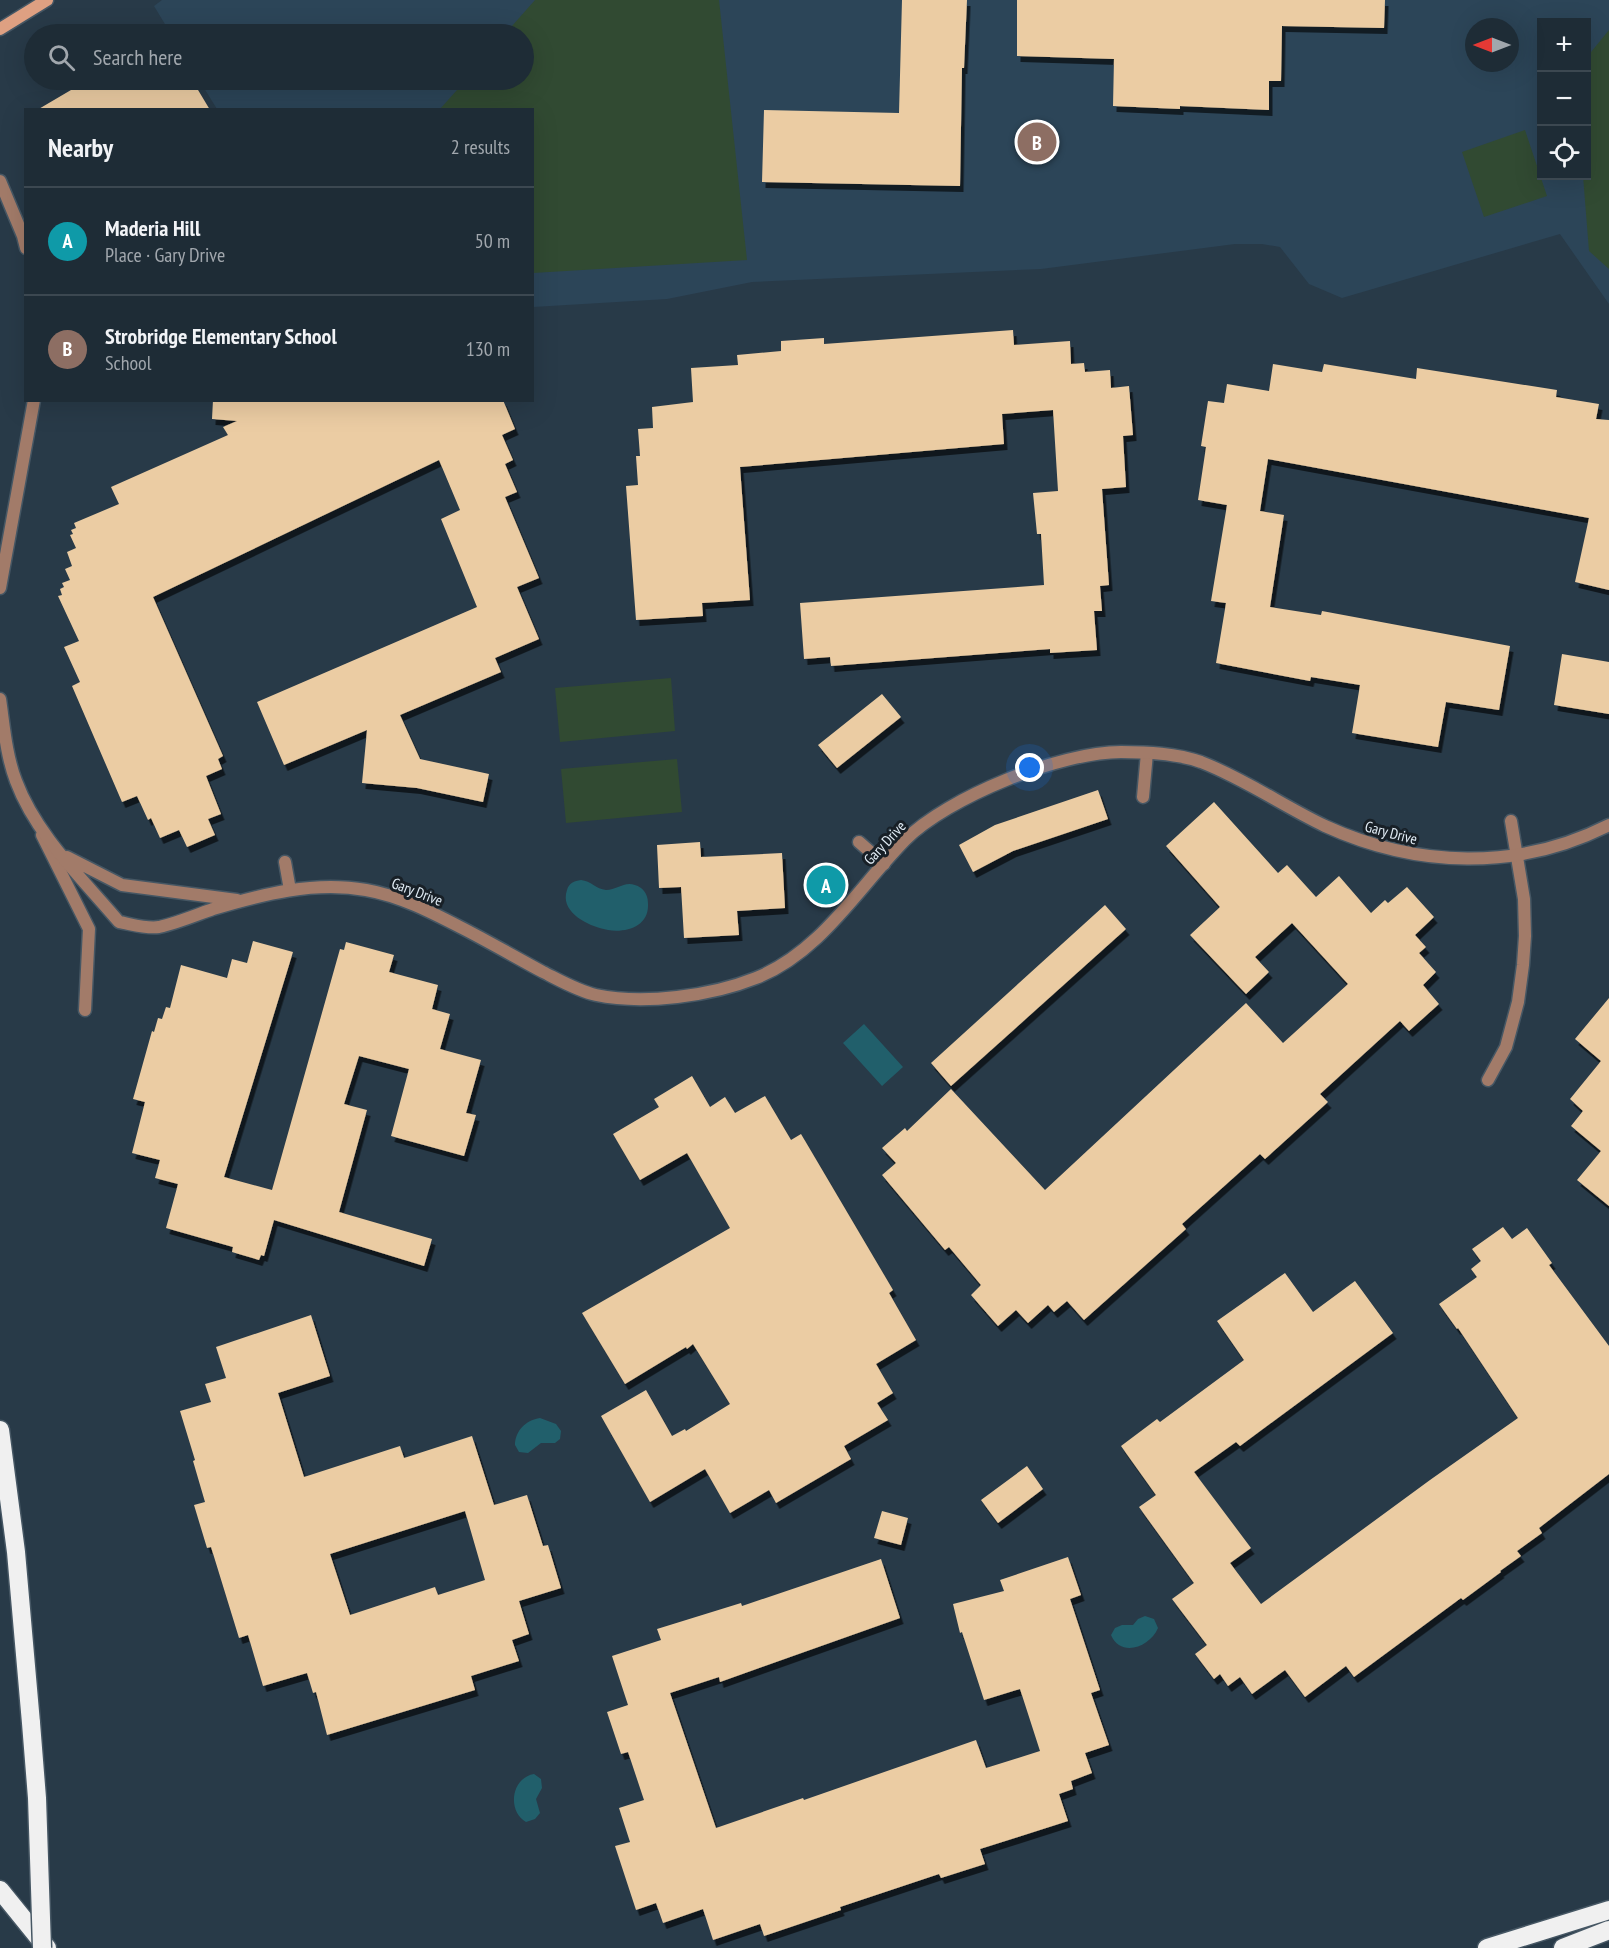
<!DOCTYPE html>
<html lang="en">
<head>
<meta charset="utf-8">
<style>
	:root { --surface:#1e2c36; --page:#26343e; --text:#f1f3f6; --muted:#a1a7ad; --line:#3c4851; --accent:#c1bd40 }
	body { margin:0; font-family:"PT Sans Narrow",sans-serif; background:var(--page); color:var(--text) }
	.controls { position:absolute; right:18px; top:18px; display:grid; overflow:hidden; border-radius:0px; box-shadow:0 6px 24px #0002 }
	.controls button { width:54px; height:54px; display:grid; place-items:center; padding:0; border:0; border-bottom:2px solid var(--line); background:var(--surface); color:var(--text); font:30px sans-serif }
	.compass { position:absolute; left:1465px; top:18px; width:54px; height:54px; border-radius:50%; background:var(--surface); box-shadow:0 6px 24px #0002; rotate:270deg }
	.you { position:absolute; left:1030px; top:768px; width:21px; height:21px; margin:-15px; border:4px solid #fff; border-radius:50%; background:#1a73e8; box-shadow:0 0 0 9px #1a73e833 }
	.badge { display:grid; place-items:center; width:39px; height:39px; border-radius:50%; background:var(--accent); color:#fff; font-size:20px; font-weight:700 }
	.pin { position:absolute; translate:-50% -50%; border:3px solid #fff; box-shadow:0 2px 6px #0006 }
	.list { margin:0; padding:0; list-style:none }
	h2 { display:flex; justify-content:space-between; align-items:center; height:78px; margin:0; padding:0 24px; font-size:26px }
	h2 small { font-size:20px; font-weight:400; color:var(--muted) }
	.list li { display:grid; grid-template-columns:39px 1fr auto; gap:18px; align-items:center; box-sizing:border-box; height:108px; padding:0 24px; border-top:2px solid var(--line) }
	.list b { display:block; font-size:22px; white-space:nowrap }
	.list p { margin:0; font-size:20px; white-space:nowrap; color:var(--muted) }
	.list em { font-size:20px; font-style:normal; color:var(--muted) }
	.icon { flex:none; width:33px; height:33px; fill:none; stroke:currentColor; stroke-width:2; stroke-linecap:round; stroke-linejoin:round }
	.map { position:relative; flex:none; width:1609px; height:1948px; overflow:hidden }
	.search { position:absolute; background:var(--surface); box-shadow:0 6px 24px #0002; left:24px; top:24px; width:510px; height:66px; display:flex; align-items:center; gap:15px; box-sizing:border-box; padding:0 21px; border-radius:33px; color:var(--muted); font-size:22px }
	.panel { position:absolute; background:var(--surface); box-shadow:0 6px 24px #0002; left:24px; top:108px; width:510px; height:294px; border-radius:0px }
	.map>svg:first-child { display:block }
	.built { fill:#2c4558; fill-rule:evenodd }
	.green { fill:#314a32 }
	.water { fill:#215f6b }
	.building { fill:#ebcca3; fill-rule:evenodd; filter:url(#shadow) }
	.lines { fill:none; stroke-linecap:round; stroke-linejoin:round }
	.service-casing { stroke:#465764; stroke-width:15 }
	.minor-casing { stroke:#465764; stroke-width:15 }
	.secondary-casing { stroke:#465764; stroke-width:15 }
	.motorway-casing { stroke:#465764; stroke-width:21 }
	.service { stroke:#a27b69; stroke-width:12 }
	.minor { stroke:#a27b69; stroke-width:12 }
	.secondary { stroke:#dea082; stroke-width:12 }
	.motorway { stroke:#f0f0f0; stroke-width:18 }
	.motorway-bridge-casing { stroke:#465764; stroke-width:21; stroke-linecap:butt }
	.motorway-bridge { stroke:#f0f0f0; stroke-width:18 }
	.labels { text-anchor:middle; stroke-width:6; stroke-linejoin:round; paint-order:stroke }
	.street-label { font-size:15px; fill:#e3eef7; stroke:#182027 }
</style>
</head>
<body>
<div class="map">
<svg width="1609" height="1948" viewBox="0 0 1609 1948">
	<defs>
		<filter id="shadow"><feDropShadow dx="3.5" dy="6" stdDeviation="0" flood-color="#0009"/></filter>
	</defs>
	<rect width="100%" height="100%" fill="#283a48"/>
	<path class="built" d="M162 0H1609V304L1560 234 1342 298 1309 284 1280 247 1262 244H1235L1041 269 752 282 667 299 533 307 532 110 217 109 199 80H524V34H171L154 6ZM1542 22H1586V176H1542ZM1474 27H1510V63H1474Z"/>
	<path class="green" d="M535 0H719L747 260 533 273 532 110 440 109 466 80H524V34H505Z
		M1609 30V269L1589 251 1583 176H1586L1587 57Z
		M1525 130 1547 196 1484 217 1462 152Z
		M671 678 675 731 560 742 555 688Z
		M677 759 682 812 566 823 561 769Z"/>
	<path class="water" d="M581 880C591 881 596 889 606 890 619 890 626 878 641 888 646 892 648 897 648 904 649 926 627 933 608 930 590 927 559 913 567 890 569 883 574 881 581 880Z
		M864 1024 903 1067 882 1086 843 1043Z
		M540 1418 556 1424 561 1431 560 1439 555 1443H541L528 1453 519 1452 515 1445C515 1431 526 1420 540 1418Z
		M1145 1616 1154 1619 1158 1628C1150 1647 1121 1658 1111 1635L1115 1628 1122 1625H1133L1138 1619Z
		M534 1774 541 1779 542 1788 536 1799 540 1813 535 1819 526 1822C507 1811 511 1778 534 1774Z"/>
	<path class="building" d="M902 0H967L964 68H962L960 186 762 182 764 110 899 113Z
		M1017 0H1385L1384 28 1282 26 1281 81H1269V110L1180 106V109L1113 106 1114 59 1017 56Z
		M88 80H192L210 110H37Z
		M1013 330 1014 345 1070 341 1071 364 1084 363 1085 372 1110 370 1111 388 1129 386 1133 435 1123 436 1126 487 1102 489 1109 585 1100 586 1102 611H1094L1097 650 1050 653V649L831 666 830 657 804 659 800 603 1044 585 1041 534H1037L1033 493 1058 491 1053 410 1002 414 1004 444 740 467 750 600 702 603 703 616 636 620 626 486 638 485 636 456H640L638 429 653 428 652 407 693 402 691 368 738 365 737 355 781 351V341L824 338V344Z
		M1273 364 1322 372 1324 364 1416 379 1417 368 1557 390 1556 397 1599 404 1596 419 1609 420V590L1575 582 1589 518 1268 459 1260 511 1284 515 1270 607 1321 615 1322 611 1510 646 1499 710 1446 702 1438 747 1352 733 1360 685 1311 677 1310 681 1216 663 1226 603 1211 601 1227 505 1198 500 1206 447 1201 446 1208 401 1224 403 1227 384 1269 391Z
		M213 400H503L515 429 502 435 513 460 505 464 517 492 505 497 539 578 517 587 539 639 495 658 501 672 400 715 420 759 489 774 483 802 417 788 362 783 367 730 284 765 257 702 477 607 441 519 460 510 439 460 153 597 223 756 218 759 222 769 206 776 221 814 208 819 215 835 187 847 179 830 160 838 151 818 148 820 137 796 122 802 72 686 80 682 64 647 79 641 58 596 62 595 60 589 64 587 62 583 70 580 65 569 72 566 67 552 76 548 70 535 73 534 71 530 76 528 74 523 119 504 111 487 228 435 223 427 237 421 212 419Z
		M1562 654 1609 662V714L1554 705Z
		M882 694 901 717 837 768 818 745Z
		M1098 790 1108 819 1013 851 973 872 959 845 995 825Z
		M1214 802 1278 873 1287 865 1316 897 1339 876 1371 913 1385 900 1388 903 1407 887 1434 917 1415 935 1426 947 1419 953 1436 972 1423 985 1439 1004 1409 1031 1400 1021 1320 1094 1328 1102 1265 1159 1260 1154 1182 1224 1186 1229 1084 1320 1067 1301 1054 1312 1048 1305 1028 1323 1016 1310 998 1326 971 1295 981 1285 949 1247 945 1250 882 1175 896 1163 882 1148 905 1128 907 1131 951 1089 1045 1190 1246 1003 1283 1043 1348 984 1292 923 1255 957 1269 972 1246 994 1190 935 1220 907 1166 846Z
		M700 842 701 857 782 853 785 908 737 911 739 935 684 938 681 887 659 888 657 845Z
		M1105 905 1126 929 951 1086 931 1063Z
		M253 941 293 952 224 1177 272 1190 340 949 344 950 346 942 394 955 389 972 438 985 432 1009 450 1014 440 1049 481 1060 466 1113 476 1115 464 1156 391 1136 409 1069 359 1056 344 1104 367 1110 339 1212 432 1239 424 1266 274 1220 264 1256 261 1255 259 1260 232 1252 233 1247 166 1228 178 1184 155 1178 160 1160 132 1153 145 1102 133 1099 152 1031 154 1032 158 1018 162 1019 166 1007 170 1008 181 965 227 978 232 959 247 963Z
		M1609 998V1206L1577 1180 1601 1151 1571 1126 1583 1111 1570 1099 1601 1061 1575 1039Z
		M692 1076 710 1107 725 1097 735 1113 765 1096 791 1140 801 1134 893 1290 889 1293 916 1340 876 1364 893 1393 877 1403 888 1420 844 1446 851 1459 776 1503 769 1490 730 1513 705 1469 650 1502 601 1416 646 1390 672 1436 685 1429 686 1431 730 1404 693 1344 687 1349 686 1347 625 1384 582 1313 730 1228 687 1153 640 1180 613 1134 659 1107 654 1099Z
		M1503 1227 1512 1239 1527 1228 1552 1263 1549 1265 1609 1346V1474L1539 1528 1542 1533 1517 1551 1521 1556 1500 1571 1501 1572 1463 1600 1461 1598 1354 1677 1346 1666 1305 1697 1285 1670 1252 1694 1240 1677 1228 1686 1220 1674 1214 1679 1195 1654 1207 1645 1172 1599 1194 1583 1139 1507 1156 1495 1121 1446 1157 1419 1160 1422 1244 1360 1217 1321 1285 1273 1313 1312 1355 1281 1393 1333 1240 1446 1236 1442 1194 1472 1251 1548 1230 1563 1261 1604 1430 1480 1518 1418 1458 1328 1457 1329 1439 1304 1477 1277 1471 1269 1481 1261 1472 1249Z
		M311 1315 330 1376 278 1393 304 1477 400 1446 404 1458 472 1436 494 1505 527 1495 543 1546 548 1545 561 1588 519 1601 529 1634 512 1640 519 1661 471 1676 475 1690 327 1735 316 1692 313 1693 307 1673 263 1686 248 1635 239 1638 211 1547 207 1548 194 1505 205 1502 193 1461 195 1460 180 1411 211 1402 205 1384 226 1378 216 1347ZM465 1511 485 1580 438 1595 435 1587 350 1615 330 1554Z
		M1027 1466 1043 1489 998 1523 981 1500Z
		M882 1511 908 1518 901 1545 874 1538Z
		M1068 1557 1081 1595 1070 1599 1100 1690 1091 1693 1109 1745 1085 1753 1092 1773 1071 1781 1073 1789 1059 1794 1068 1821 980 1849 985 1864 941 1878 939 1874 840 1907 841 1910 764 1936 760 1924 713 1940 703 1909 663 1923 656 1903 636 1910 615 1846 630 1842 619 1808 644 1800 628 1752 621 1754 607 1712 628 1705 612 1656 661 1640 657 1629 741 1603 742 1606 881 1559 900 1618 720 1682 719 1677 670 1693 716 1828 803 1798 804 1800 976 1740 986 1768 1040 1751 1020 1689 984 1700 962 1632 960 1633 953 1604 1004 1591 1000 1580Z"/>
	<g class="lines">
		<defs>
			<path id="service" d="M1143 797 1147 753
				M42 835 89 929 85 1010
				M859 842 884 864
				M285 862 290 890
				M1488 1080 1506 1047 1518 1002 1523 965 1525 936 1524 899 1511 821"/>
			<path id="minor" d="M0 181 23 236 26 248
				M0 588 34 400
				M0 699C4 726 6 755 16 781 36 835 82 878 119 922 131 924 146 929 159 927 177 923 196 915 213 909 263 894 314 881 366 890 401 896 433 913 464 929 491 943 517 958 543 972 559 980 578 991 596 995 644 1005 711 996 756 978 821 952 858 888 905 840 948 797 1060 752 1121 752 1147 752 1176 753 1201 762 1245 779 1283 806 1325 826 1417 868 1518 871 1609 825
				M67 857 122 885 237 900"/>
			<path id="secondary" d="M0 29 47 0"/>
			<path id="motorway" d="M0 1430 16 1552 31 1723
				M0 1890 47 1948
				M1487 1948 1609 1910
				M1563 1948 1609 1930"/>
		</defs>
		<use href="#service" class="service-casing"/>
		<use href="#minor" class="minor-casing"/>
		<use href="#secondary" class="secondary-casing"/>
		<use href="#motorway" class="motorway-casing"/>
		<use href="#service" class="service"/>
		<use href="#minor" class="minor"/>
		<use href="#secondary" class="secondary"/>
		<use href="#motorway" class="motorway"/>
		<defs>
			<path id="motorway-bridge" d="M31 1723 37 1798 42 1948"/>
		</defs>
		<use href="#motorway-bridge" class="motorway-bridge-casing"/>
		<use href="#motorway-bridge" class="motorway-bridge"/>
	</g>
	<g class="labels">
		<g class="street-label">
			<text transform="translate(1391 833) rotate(15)" y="5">Gary Drive</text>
			<text transform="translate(885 843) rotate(-47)" y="5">Gary Drive</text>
			<text transform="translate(417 892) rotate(21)" y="5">Gary Drive</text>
		</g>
	</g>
</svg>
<div class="controls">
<button>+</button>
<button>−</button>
<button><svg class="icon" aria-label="locate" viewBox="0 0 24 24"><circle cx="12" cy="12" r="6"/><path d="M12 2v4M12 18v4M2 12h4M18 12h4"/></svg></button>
</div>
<svg class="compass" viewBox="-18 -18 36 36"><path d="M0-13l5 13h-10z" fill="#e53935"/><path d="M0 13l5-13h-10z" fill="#a1a7ad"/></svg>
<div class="you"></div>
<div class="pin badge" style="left:826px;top:885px;background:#0f9aa8">A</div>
<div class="pin badge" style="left:1037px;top:142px;background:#8d6e63">B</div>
<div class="search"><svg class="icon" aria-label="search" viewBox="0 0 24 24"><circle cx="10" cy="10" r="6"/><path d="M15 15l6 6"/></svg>Search here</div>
<section class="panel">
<h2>Nearby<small>2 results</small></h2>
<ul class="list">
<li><span class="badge" style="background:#0f9aa8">A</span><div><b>Maderia Hill</b><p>Place · Gary Drive</p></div><em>50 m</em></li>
<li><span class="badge" style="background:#8d6e63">B</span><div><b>Strobridge Elementary School</b><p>School</p></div><em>130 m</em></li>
</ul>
</section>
</div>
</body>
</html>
